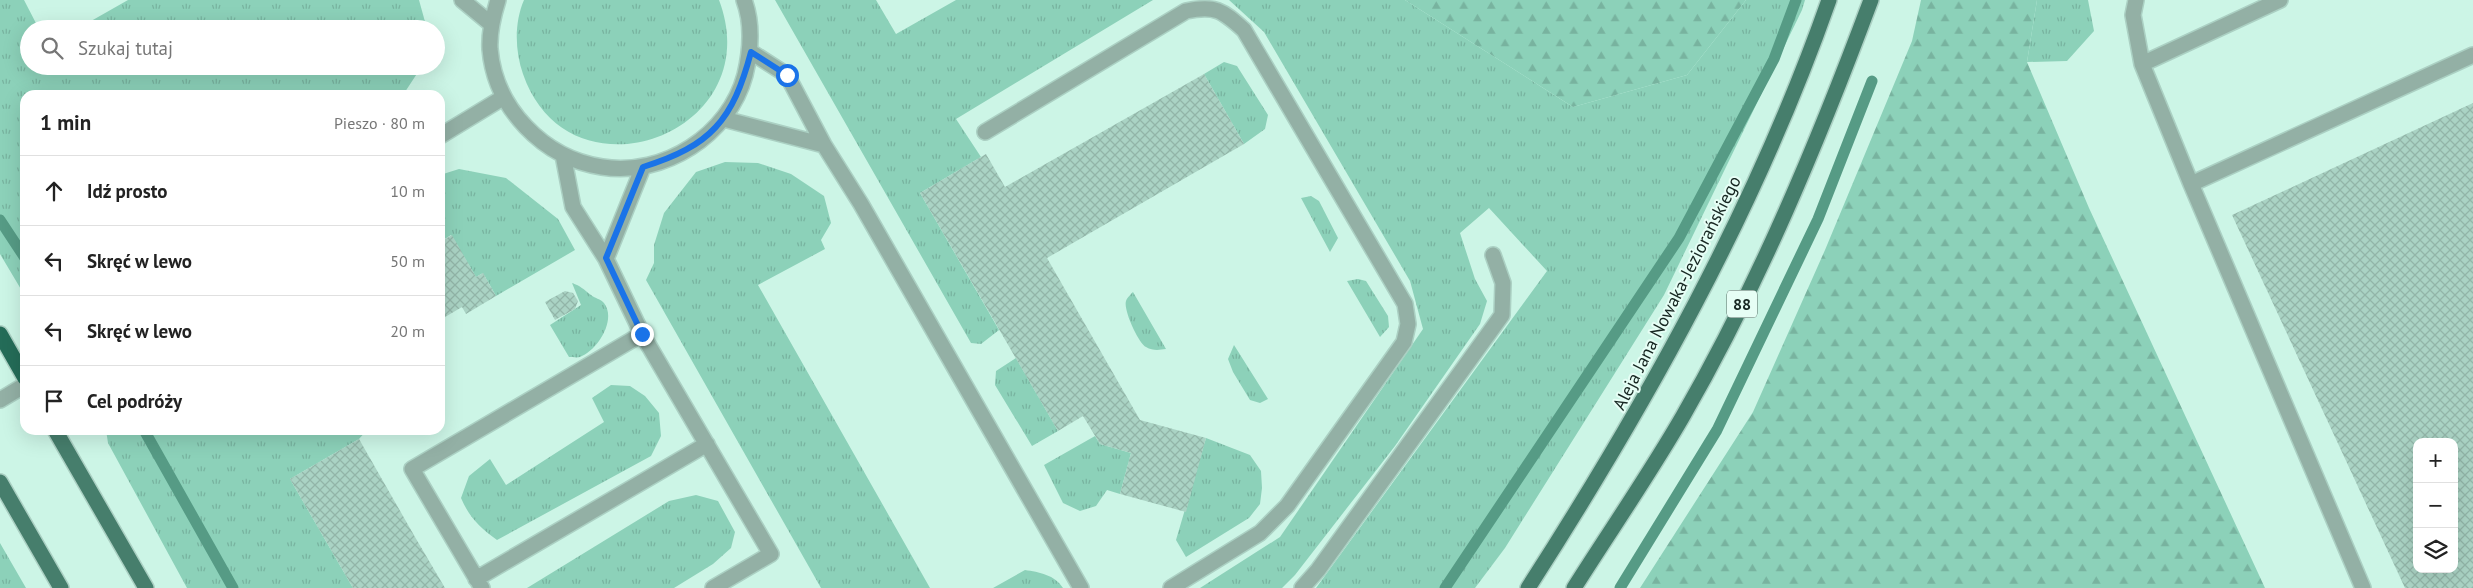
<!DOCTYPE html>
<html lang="pl">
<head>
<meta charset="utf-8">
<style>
	:root { --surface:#fff; --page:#f6f6f6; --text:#222; --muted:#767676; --line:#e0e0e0 }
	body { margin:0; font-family:"PT Sans",sans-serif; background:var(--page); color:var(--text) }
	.controls { position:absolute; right:15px; bottom:15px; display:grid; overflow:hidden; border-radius:10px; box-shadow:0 5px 20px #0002 }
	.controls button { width:45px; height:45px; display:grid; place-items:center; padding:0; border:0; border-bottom:1px solid var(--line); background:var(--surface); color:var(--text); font:25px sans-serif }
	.stop { position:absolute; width:15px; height:15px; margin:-11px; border:4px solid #1a73e8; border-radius:50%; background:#fff }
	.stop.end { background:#1a73e8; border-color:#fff; box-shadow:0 1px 5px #0008 }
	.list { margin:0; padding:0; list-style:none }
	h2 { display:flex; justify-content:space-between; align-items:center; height:65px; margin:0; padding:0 20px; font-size:21px }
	h2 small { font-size:16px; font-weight:400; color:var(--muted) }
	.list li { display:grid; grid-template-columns:32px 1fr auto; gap:15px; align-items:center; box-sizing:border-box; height:70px; padding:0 20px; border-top:1px solid var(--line) }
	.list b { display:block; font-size:19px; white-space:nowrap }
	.list em { font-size:16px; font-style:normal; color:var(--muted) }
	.icon { flex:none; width:28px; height:28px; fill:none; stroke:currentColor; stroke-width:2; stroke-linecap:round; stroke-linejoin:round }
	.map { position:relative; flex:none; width:2473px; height:588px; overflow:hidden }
	.search { position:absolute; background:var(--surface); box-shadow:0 5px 20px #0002; left:20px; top:20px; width:425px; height:55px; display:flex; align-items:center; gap:12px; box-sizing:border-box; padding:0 18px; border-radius:28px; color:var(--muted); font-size:19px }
	.panel { position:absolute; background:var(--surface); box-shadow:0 5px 20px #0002; left:20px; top:90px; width:425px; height:345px; border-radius:15px }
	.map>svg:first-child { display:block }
	.grass { fill:url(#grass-tufts) }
	.forest { fill:url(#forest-firs) }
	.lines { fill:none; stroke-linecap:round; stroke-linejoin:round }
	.stream { stroke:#569b85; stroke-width:11 }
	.building { fill:url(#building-cross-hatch); fill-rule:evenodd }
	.service-casing { stroke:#abd0c3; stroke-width:18 }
	.primary-casing { stroke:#abd0c3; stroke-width:18 }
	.motorway-casing { stroke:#abd0c3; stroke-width:18 }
	.service { stroke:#93b0a5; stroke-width:15 }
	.primary { stroke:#467e6c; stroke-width:15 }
	.motorway { stroke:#246c58; stroke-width:15 }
	.route { stroke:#1a73e8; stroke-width:6 }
	.labels { text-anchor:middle; stroke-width:4; stroke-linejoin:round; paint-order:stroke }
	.shield { fill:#e6fef5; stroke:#556861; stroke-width:1 }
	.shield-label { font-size:16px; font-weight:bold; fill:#172722 }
	.street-label { font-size:18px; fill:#172722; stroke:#e6fef5 }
</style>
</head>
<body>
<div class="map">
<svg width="2473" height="588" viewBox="0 0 2473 588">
	<defs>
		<pattern id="grass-tufts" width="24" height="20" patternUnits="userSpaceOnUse" patternTransform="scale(1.25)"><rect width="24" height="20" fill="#8cd1b9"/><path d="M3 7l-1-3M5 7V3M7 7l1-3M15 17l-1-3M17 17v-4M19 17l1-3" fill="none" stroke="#78b39f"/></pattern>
		<pattern id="forest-firs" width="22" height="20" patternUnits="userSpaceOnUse" patternTransform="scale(1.25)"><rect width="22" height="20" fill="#8cd1b9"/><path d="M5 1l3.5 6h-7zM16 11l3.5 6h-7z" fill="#78b39f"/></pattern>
		<pattern id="building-cross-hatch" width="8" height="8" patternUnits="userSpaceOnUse" patternTransform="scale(1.25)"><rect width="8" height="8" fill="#aad3c4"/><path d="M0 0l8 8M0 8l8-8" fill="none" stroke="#92b5a8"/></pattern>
	</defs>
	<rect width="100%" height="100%" fill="#ccf5e6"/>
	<path class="grass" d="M0 0H24L39 29H29V66H422L403 95H25V296L0 254Z
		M128 0H419L427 29H77Z
		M524 0H719C770 134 569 207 523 74 515 51 514 23 524 0Z
		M775 0H876L896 34 956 0H1153L956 119 981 157 920 193 999 330 981 344 971 343Z
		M1229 0H1405L1573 107 1687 75 1746 0H1805L1802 10 1664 295 1505 548 1475 588H1316L1547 271 1489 208 1460 233 1475 279 1487 301 1480 324 1395 446 1295 575 1282 588H1200L1280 537 1423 329 1410 281 1264 32Z
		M2037 0H2088L2094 31 2067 61 2027 62Z
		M1224 62 1237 66 1268 115 1265 129 1244 144 1204 74Z
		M725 162 758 163 791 174 824 196 831 223 821 240 825 249 758 285 930 588H821L646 280 654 263V245L664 213 696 172Z
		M459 169 506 178 558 219 575 250 496 296 483 273 476 277 451 235 440 242V175Z
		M1311 196 1319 201 1338 238 1330 252 1301 198Z
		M1358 279 1366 281 1388 316 1389 327 1380 337 1347 281Z
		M572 283C581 286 583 289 591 295 594 298 601 299 604 303 617 320 597 351 580 357 577 358 572 357 569 357L550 325 581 305Z
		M1133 292 1166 349C1159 350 1153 351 1146 347 1139 344 1123 310 1126 301 1127 298 1131 294 1133 292Z
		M1234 345 1268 399 1260 403 1250 400 1233 372 1228 359Z
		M1016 358 1058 431 1032 446 995 385 996 371Z
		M611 385 630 386 645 396 659 413 661 436 651 456 497 540C480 528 469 517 461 498L469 476 490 459 506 485 604 422 592 398Z
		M106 430H367L359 439 290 479 353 588H187L108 443Z
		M1095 436 1100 444 1131 453 1120 494 1107 490 1096 506 1080 511 1063 503 1044 465Z
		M1206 438 1250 455 1261 471 1262 488 1260 504 1249 518 1186 557 1176 540Z
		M696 495 718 501 735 532 731 548 713 564 674 588H527L669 501Z
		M0 543 26 588H0Z
		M1025 570C1039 572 1055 575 1063 588H993Z"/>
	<path class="forest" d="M1405 0H1746L1687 75 1573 107Z
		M1921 0H2037L2027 62 2089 208 2265 588H1640L1753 412 1825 250 1912 41Z"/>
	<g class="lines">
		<path class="stream" d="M0 220 25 258
			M144 430 233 588
			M1445 588 1679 238 1774 59 1796 0
			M1620 588 1717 430 1818 219 1872 81"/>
	</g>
	<path class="building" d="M1204 74 1244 144 1047 258 1140 420 1206 438 1186 512 1120 494 1131 453 1100 444 1083 416 1058 431 920 193 986 154 1005 187Z
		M2473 103V588H2405L2232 215ZM2417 442H2454V569H2417Z
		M452 235 476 277 483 273 496 296 466 314 462 307 440 320V242Z
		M565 291 573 293 578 301 575 309 555 320 545 302Z
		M359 439 415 537 445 588H353L290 479Z"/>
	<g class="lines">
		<defs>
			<path id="service" d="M462 0 491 24
				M498 0C493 16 489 32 490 49 495 108 543 158 602 167 664 177 729 135 745 75 751 50 753 24 744 0
				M2136 0 2133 15 2142 64
				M751 52 787 75 824 145 861 204 1081 588
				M724 119 824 145
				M985 132 1186 11C1215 5 1222 10 1244 30L1405 304 1408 324 1404 342 1287 506 1260 533 1171 588
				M440 136 504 97
				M563 155 573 207 606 259 642 334 771 554 713 588
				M2191 184 2142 64 2280 0
				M606 259 643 167
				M0 400 25 385
				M476 579 707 444
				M482 588 412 469 642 334
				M1302 588 1318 570 1502 315 1503 283 1493 255
				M2363 588 2191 184 2473 55"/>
			<path id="primary" d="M55 430 146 588
				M0 482 61 588
				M1528 588C1647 403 1756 208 1829 0
				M1574 588C1610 531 1649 475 1683 416 1759 284 1818 142 1871 0"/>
			<path id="motorway" d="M0 334 25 378"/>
		</defs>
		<use href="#service" class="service-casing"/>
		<use href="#primary" class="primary-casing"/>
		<use href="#motorway" class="motorway-casing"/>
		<use href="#service" class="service"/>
		<use href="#primary" class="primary"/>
		<use href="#motorway" class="motorway"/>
	</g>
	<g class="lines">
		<path class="route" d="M642 334 606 258 643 167C711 146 733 120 751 52L787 75"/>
	</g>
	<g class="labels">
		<rect class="shield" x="1727" y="290.5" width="30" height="27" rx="4"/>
		<g class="shield-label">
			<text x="1742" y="310">88</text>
		</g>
		<g class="street-label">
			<text transform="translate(1677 293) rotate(-63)" y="6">Aleja Jana Nowaka-Jeziorańskiego</text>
		</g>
	</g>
</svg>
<div class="controls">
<button>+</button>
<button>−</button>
<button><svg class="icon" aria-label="layers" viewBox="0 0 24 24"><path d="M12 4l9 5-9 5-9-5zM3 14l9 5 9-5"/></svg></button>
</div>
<div class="stop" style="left:787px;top:75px"></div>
<div class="stop end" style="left:642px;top:334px"></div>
<div class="search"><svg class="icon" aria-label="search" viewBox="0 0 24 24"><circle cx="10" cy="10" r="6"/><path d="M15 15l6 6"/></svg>Szukaj tutaj</div>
<section class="panel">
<h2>1 min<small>Pieszo · 80 m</small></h2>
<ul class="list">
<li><svg class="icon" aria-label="ahead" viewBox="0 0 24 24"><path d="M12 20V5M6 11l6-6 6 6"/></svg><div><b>Idź prosto</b></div><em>10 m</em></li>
<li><svg class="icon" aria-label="left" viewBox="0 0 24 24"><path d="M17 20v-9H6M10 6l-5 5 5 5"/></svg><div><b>Skręć w lewo</b></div><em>50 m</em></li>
<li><svg class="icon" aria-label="left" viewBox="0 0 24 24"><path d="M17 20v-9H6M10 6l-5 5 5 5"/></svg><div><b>Skręć w lewo</b></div><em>20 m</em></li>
<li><svg class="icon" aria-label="arrive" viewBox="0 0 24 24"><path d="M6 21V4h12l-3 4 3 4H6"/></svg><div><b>Cel podróży</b></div></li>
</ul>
</section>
</div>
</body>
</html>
